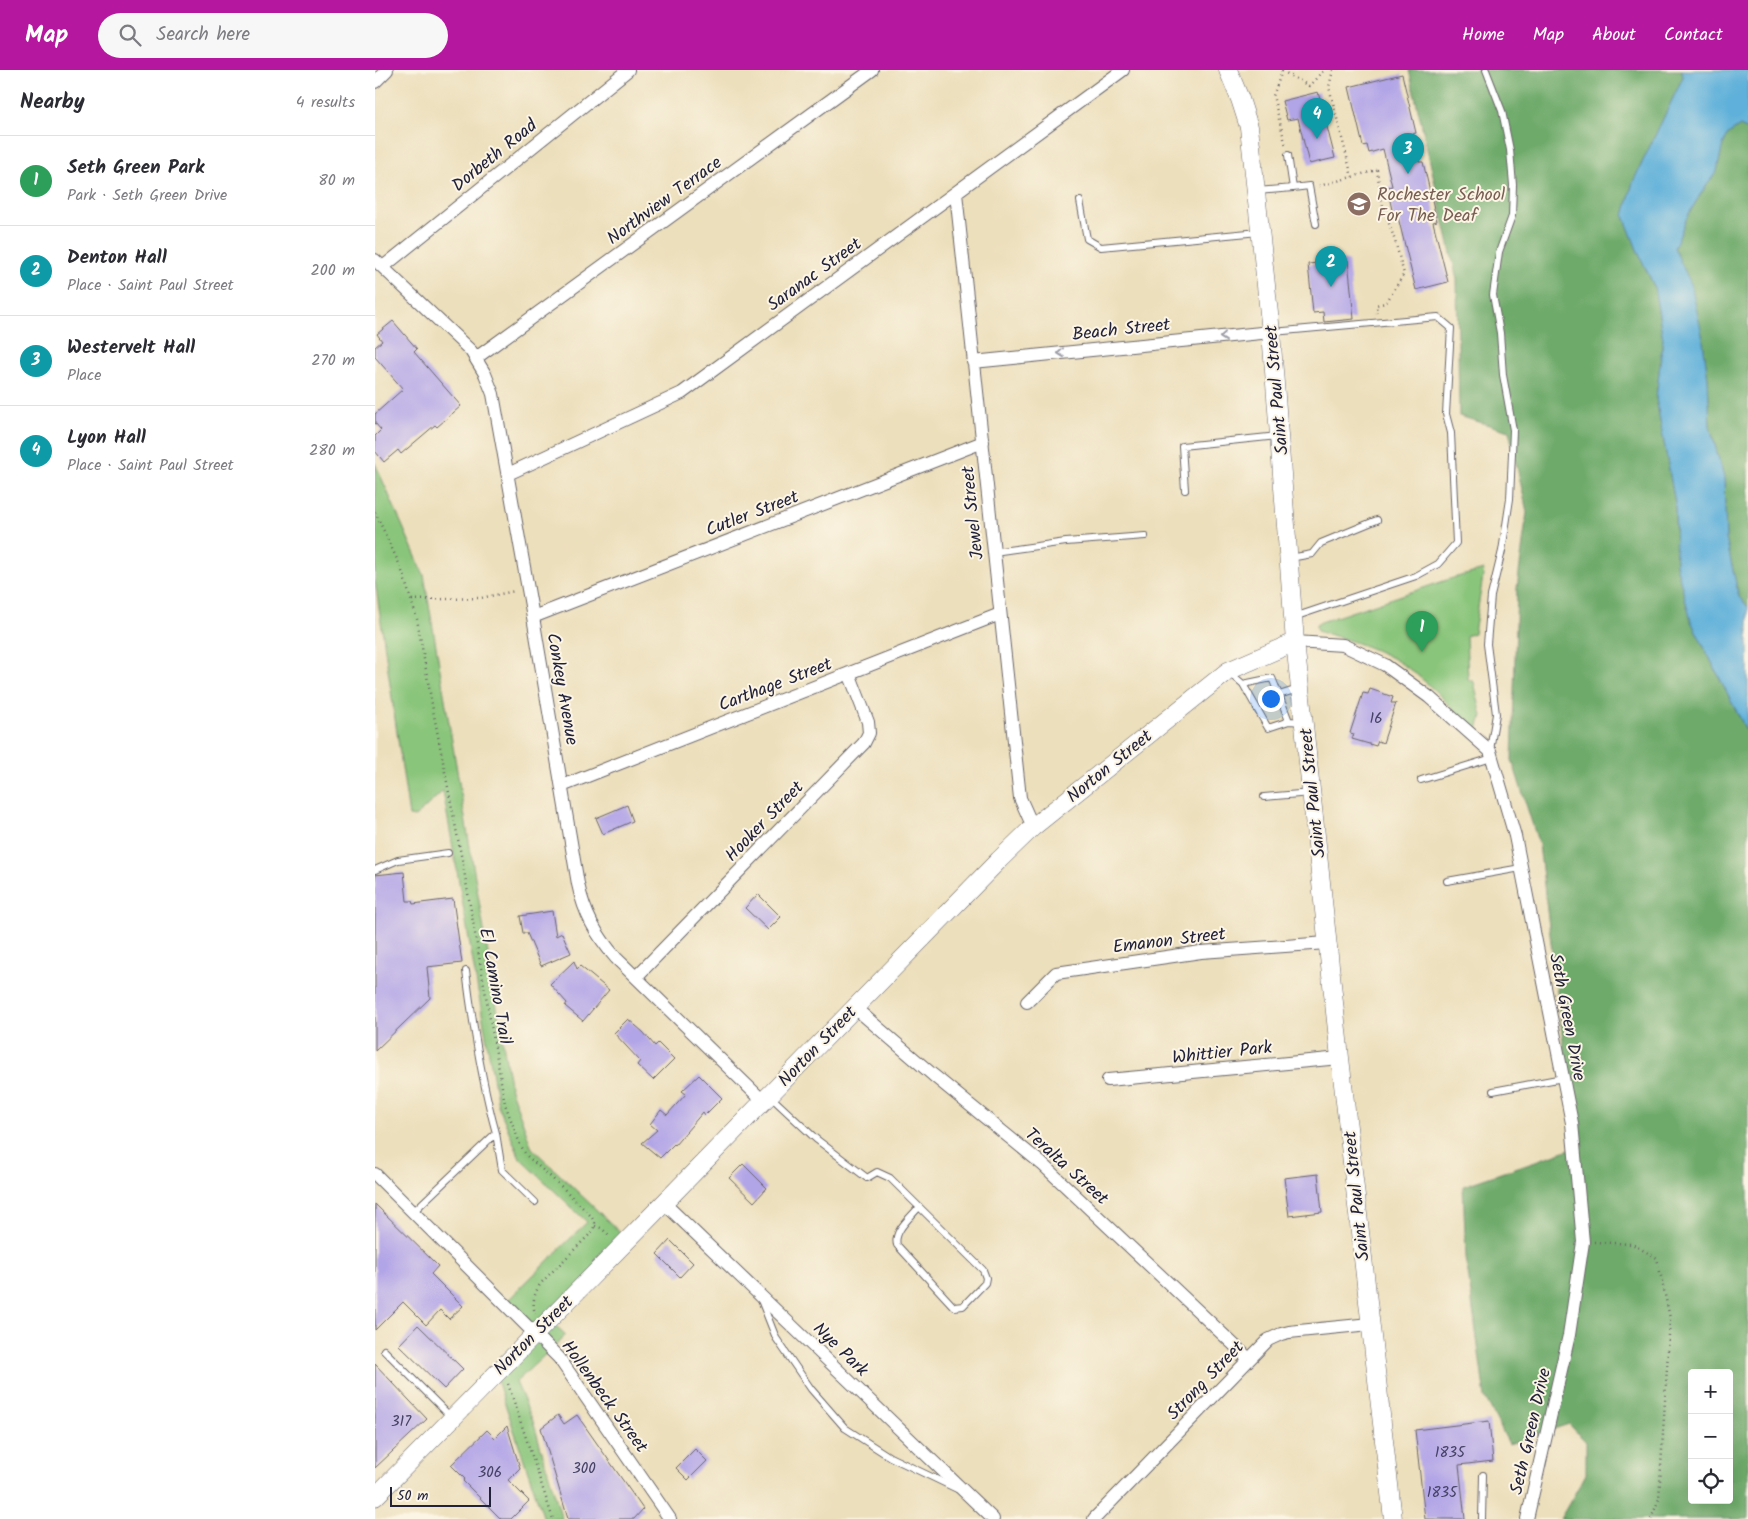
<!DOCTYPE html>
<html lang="en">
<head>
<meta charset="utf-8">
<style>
	:root { --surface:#fff; --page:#f7f7f7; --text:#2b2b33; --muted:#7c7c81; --line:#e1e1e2; --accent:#b5179e }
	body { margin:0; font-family:Kalam,sans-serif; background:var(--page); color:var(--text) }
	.controls { position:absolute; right:15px; bottom:15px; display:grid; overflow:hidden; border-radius:5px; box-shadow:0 5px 20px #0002 }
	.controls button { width:45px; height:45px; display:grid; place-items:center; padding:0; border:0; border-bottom:1px solid var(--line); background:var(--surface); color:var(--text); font:25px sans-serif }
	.scale { position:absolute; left:15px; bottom:12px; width:101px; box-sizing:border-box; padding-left:5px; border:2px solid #22223b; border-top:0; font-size:14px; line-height:18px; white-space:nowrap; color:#22223b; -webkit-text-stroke:4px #fcf5e5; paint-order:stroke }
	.you { position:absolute; left:895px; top:628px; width:18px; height:18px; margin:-12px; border:4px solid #fff; border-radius:50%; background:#1a73e8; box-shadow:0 0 0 8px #1a73e833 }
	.badge { display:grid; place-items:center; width:32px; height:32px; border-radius:50%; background:var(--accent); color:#fff; font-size:16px; font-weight:700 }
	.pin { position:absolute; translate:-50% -41px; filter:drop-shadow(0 1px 2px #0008) }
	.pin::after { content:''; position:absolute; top:26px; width:18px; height:15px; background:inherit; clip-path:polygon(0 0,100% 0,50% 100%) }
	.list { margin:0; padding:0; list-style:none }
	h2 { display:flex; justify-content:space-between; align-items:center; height:65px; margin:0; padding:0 20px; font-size:21px }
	h2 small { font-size:16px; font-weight:400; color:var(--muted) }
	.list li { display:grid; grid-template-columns:32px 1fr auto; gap:15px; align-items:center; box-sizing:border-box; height:90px; padding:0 20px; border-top:1px solid var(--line) }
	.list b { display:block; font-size:19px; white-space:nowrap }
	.list p { margin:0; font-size:16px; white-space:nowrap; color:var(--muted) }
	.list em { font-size:16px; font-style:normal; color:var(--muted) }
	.icon { flex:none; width:28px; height:28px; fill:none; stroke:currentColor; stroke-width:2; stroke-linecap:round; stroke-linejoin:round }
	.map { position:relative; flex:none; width:1373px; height:1449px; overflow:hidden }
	header { display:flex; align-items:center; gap:30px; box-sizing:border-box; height:70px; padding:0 25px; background:var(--accent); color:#fff }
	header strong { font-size:24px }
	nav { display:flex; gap:28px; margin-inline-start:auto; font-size:18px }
	.search { width:350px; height:45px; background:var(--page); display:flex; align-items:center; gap:12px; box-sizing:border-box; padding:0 18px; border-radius:28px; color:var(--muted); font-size:19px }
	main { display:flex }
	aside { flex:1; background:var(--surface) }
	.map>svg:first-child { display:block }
	.green { fill:#89c57a; stroke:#56745a }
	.forest { fill:#6eaa6a; stroke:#486652; fill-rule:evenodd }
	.water { fill:#5eb0da; stroke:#40698a }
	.building { fill:#b2a5e7 }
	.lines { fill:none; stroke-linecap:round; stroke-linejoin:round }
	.service-casing { stroke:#696468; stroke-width:8 }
	.minor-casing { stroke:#696468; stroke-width:14 }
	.secondary-casing { stroke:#696468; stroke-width:19 }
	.path { stroke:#696468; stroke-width:2.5; stroke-dasharray:1 4; stroke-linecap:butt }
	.service { stroke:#fff; stroke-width:6 }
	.minor { stroke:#fff; stroke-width:12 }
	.secondary { stroke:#fff; stroke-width:18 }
	.oneway { stroke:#9c9ca7 }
	.labels { text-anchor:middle; stroke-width:4; stroke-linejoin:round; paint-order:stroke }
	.number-label { font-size:15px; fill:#464366 }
	.street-label { font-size:18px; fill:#22223b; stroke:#fcf5e5 }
	.education-label { font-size:18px; fill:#785e54; stroke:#fcf5e5; text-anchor:start }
</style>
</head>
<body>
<header>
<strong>Map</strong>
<div class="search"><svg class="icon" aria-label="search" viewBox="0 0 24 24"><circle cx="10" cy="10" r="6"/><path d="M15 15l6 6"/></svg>Search here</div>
<nav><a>Home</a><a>Map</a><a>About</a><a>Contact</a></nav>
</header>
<main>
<aside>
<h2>Nearby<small>4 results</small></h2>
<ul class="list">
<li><span class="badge" style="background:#2e9e5b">1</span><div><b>Seth Green Park</b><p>Park · Seth Green Drive</p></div><em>80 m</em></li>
<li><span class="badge" style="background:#0f9aa8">2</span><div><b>Denton Hall</b><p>Place · Saint Paul Street</p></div><em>200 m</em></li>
<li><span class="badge" style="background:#0f9aa8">3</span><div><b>Westervelt Hall</b><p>Place</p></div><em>270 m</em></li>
<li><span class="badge" style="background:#0f9aa8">4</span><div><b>Lyon Hall</b><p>Place · Saint Paul Street</p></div><em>280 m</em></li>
</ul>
</aside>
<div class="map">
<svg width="1373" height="1449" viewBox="0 0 1373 1449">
	<rect width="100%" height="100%" fill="#fcf5e5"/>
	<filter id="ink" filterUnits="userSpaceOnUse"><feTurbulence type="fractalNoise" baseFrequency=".02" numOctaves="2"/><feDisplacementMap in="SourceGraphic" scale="10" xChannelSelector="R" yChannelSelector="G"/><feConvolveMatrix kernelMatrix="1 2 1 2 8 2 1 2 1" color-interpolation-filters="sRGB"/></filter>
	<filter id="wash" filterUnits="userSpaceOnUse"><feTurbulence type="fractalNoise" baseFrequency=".0096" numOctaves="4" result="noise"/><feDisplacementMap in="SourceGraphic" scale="20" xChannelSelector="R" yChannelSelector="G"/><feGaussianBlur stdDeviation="1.12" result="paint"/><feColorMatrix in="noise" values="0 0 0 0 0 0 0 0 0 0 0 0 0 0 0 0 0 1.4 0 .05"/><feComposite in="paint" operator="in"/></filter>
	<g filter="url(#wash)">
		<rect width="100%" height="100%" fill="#ecdfbc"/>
		<path class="green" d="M0 393 49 505 136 1020 157 1078 253 1170 174 1250 191 1265 141 1312 158 1351 187 1449H169L120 1304 160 1263 130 1233 212 1152 145 1088 123 1035 68 721 40 747 34 746 0 510Z
			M1109 500 1099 563 1091 566 1093 609 1099 612 1107 646 1103 660 1099 661C1074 635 1050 607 1019 589 995 576 968 568 942 561L941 555 946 552 1078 508Z"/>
		<path class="forest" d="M1034 0H1307L1308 7 1258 112 1249 146 1263 182 1279 216 1288 269 1281 328 1300 433 1301 494 1316 551 1373 664V1449H1185L1211 1404V1372L1194 1354 1134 1374 1110 1328 1091 1188 1088 1116 1201 1077 1164 775 1137 690 1142 518 1152 442 1134 361 1084 346 1082 210ZM1317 1303H1354V1430H1317Z
			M1365 56 1373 60V537L1364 527 1351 469 1349 408 1335 357 1333 309 1327 264 1299 178 1313 145 1325 125 1342 101 1347 78 1353 64Z"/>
		<path class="water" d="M1307 0H1373V60L1365 56 1353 64 1347 78 1342 101 1325 125 1313 145 1299 178 1316 214 1327 264 1333 309 1335 357 1349 408 1351 469 1364 527 1373 537V664L1316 551 1301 494 1300 433 1281 328 1288 269 1279 216 1263 182 1249 146 1258 112 1308 7Z"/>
		<g id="blocks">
			<path class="building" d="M1027 4 1041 63 1037 64 1044 92H1048L1062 151 1058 152 1073 212 1041 220 1023 147 1019 149 1012 117 1017 116 1008 79 994 83 992 75 988 76 974 17Z
				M943 22 960 88 934 94 923 48 912 50 907 31Z
				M973 190 979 249 949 252 948 242 938 243 933 194Z
				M18 251 42 279 39 282 86 336 62 357 60 355 26 384 23 380 9 392 0 381V366L6 360 0 353V344L28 319 0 287V277L7 271 2 264Z
				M995 619 1018 627 1016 633H1021L1008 673 1003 671 1001 676 977 669 979 664 975 663 988 623 993 624Z
				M252 735 258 751 228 764 221 748Z
				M29 802 32 831H37L38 834 78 829 87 893 52 897 55 928 0 981V805Z
				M383 824 406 847 393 860 370 838Z
				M177 841 181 866 187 863 196 883 166 896 152 863H148L145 846Z
				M199 891 202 899 205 896 234 920 208 951 190 936 192 933 175 914Z
				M253 949 268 962 280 976 283 973 299 989 278 1010 262 995 265 991 239 963Z
				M324 1005 347 1028 330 1045 328 1042 300 1075 299 1074 285 1088 267 1073 282 1060 275 1054 286 1040 292 1045 311 1024 307 1021Z
				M368 1094 392 1118 379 1132 354 1108Z
				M943 1104 947 1142 914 1146 909 1108Z
				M0 1134 63 1196 56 1204 88 1236 74 1249 65 1240 51 1255 28 1232 0 1260Z
				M295 1170 318 1193 305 1207 282 1184Z
				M43 1255 88 1299 69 1319 24 1275Z
				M0 1294 52 1349 0 1398Z
				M183 1345 189 1354 202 1345 268 1439 259 1449H193L166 1358Z
				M1114 1351 1118 1391 1084 1395 1090 1449H1050L1040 1360Z
				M132 1356 145 1398 133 1410 154 1431 136 1449H126L88 1411 90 1409 76 1395 112 1360 120 1368Z
				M320 1379 332 1391 313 1410 301 1398Z"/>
		</g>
	</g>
	<g filter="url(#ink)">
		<use href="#blocks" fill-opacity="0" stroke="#696468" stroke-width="1"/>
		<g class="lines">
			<defs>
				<path id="service" d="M1111 0 1127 41 1135 80 1138 115 1137 146 1124 182 1118 225 1125 263 1128 305 1138 360 1135 429 1127 481 1116 526 1112 574 1121 644 1115 680
					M913 85 918 118 934 116 941 154
					M882 121 918 118
					M705 131 712 169 726 177 884 162
					M898 262 1063 247 1076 258 1071 344 1076 363 1081 473 1063 494 1041 506 919 547
					M810 420 807 376 903 366
					M619 482 691 472 770 466
					M915 488 937 484 946 473 1002 450
					M854 602 868 614 897 608 904 625 897 626
					M868 614 893 658 914 651
					M923 619 904 625 914 651 928 652
					M1046 710 1117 688
					M889 727 936 723
					M0 800 23 790 73 783
					M1072 811 1146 798
					M1118 1021 1188 1008
					M395 1026 441 1069 492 1108 502 1102 515 1108 608 1200 611 1208 610 1213 588 1236 579 1237 522 1175C518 1161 536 1147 544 1137
					M121 1063 127 1100 160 1132
					M38 1142 121 1063C106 1009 98 957 91 901
					M386 1230 401 1268 436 1319 470 1358 515 1387 582 1419
					M9 1280 76 1347
					M1107 1449 1108 1405"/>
				<path id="minor" d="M0 12 12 0
					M581 123 645 728 658 757
					M0 190 96 281 110 304 118 324 158 547 203 814C209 843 221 865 241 888L388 1031
					M8 197 253 0
					M101 288 497 0
					M598 292 896 262
					M133 404 307 323 748 0
					M158 547 608 372
					M920 572 968 575 1010 595 1054 627 1115 681 1140 766 1197 1053 1208 1172 1194 1265 1152 1449
					M187 716 625 544
					M261 907 489 673 494 663 493 652 474 603
					M652 932 681 903 826 882 952 873
					M479 937 558 1005 667 1094 874 1289
					M733 1010 965 988
					M0 1104 184 1288 295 1449
					M289 1133 618 1449
					M719 1449 893 1270 906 1264 914 1262 995 1254"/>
				<path id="secondary" d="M853 0 865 29 874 57 896 262 920 572 965 988 1018 1449
					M0 1427 289 1133 624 790 658 757 853 601 920 572"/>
			</defs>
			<use href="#service" class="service-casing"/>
			<use href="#minor" class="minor-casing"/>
			<use href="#secondary" class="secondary-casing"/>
			<path class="path" d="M958 0 954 17 977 107
				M907 1 898 26 911 76
				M907 1 934 16 949 0
				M944 116 1002 100 1007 133 1020 171 1029 204 1011 233 1001 235 1002 243
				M0 442 26 498 42 549 58 640 88 795 130 1034 145 1074 151 1085 188 1118 216 1146 220 1153 218 1161 166 1213C159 1223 157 1233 160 1244
				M37 530 106 528 140 521
				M220 1156 226 1158 235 1166
				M1219 1172 1257 1174 1282 1188 1295 1248 1284 1429 1276 1449
				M133 1314 178 1449"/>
			<use href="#service" class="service"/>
			<use href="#minor" class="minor"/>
			<use href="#secondary" class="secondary"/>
		</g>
		<defs><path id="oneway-chevron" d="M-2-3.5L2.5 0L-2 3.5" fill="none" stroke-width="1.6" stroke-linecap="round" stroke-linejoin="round" transform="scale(1.25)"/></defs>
		<g class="oneway">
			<use href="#oneway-chevron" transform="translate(848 267) rotate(174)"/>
			<use href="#oneway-chevron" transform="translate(686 283) rotate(174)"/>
		</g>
	</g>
	<defs>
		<symbol id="school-disc" viewBox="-11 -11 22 22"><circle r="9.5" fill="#8d6e63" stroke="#fcf5e5"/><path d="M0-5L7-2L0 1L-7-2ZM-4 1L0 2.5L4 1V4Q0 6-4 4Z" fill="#fff"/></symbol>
	</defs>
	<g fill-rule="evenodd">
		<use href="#school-disc" x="970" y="120" width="28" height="28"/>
	</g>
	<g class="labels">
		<g class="number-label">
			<text x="1001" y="653">16</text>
			<text x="26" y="1356">317</text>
			<text x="1075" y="1387">1835</text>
			<text x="209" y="1403">300</text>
			<text x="115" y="1407">306</text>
			<text x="1067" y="1427">1835</text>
		</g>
		<g class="street-label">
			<text transform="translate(119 85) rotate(-39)" y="6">Dorbeth Road</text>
			<text transform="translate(289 130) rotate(-36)" y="6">Northview Terrace</text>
			<text transform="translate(439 204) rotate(-36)" y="6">Saranac Street</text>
			<text transform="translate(746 259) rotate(-6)" y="6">Beach Street</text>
			<text transform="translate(901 320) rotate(-95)" y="6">Saint Paul Street</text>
			<text transform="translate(377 443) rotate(-21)" y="6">Cutler Street</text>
			<text transform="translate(597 443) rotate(-96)" y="6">Jewel Street</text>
			<text transform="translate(400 614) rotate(-21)" y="6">Carthage Street</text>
			<text transform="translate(188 619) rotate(80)" y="6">Conkey Avenue</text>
			<text transform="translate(734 696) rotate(-39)" y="6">Norton Street</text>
			<text transform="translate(937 723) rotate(-96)" y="6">Saint Paul Street</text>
			<text transform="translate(389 751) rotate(-46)" y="6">Hooker Street</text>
			<text transform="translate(794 870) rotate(-7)" y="6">Emanon Street</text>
			<text transform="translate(121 916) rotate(80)" y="6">El Camino Trail</text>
			<text transform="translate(1193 947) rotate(79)" y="6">Seth Green Drive</text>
			<text transform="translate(442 976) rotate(-46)" y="6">Norton Street</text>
			<text transform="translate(847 982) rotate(-6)" y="6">Whittier Park</text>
			<text transform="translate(692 1096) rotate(42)" y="6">Teralta Street</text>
			<text transform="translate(981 1126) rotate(-96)" y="6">Saint Paul Street</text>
			<text transform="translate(158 1265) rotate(-45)" y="6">Norton Street</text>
			<text transform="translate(466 1279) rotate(44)" y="6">Nye Park</text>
			<text transform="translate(830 1310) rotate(-46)" y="6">Strong Street</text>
			<text transform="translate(230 1326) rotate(54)" y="6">Hollenbeck Street</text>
			<text transform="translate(1155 1361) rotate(-77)" y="6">Seth Green Drive</text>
		</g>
		<g class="education-label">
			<text x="1002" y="130">Rochester School<tspan x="1002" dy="21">For The Deaf</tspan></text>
		</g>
	</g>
</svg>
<div class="controls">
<button>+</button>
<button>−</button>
<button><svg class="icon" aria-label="locate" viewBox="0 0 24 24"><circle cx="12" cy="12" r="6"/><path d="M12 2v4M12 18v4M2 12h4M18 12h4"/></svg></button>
</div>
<div class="scale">50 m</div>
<div class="you"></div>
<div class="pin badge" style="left:1047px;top:582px;background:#2e9e5b">1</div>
<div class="pin badge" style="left:956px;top:217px;background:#0f9aa8">2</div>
<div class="pin badge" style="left:1033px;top:104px;background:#0f9aa8">3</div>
<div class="pin badge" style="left:942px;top:69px;background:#0f9aa8">4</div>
</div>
</main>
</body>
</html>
